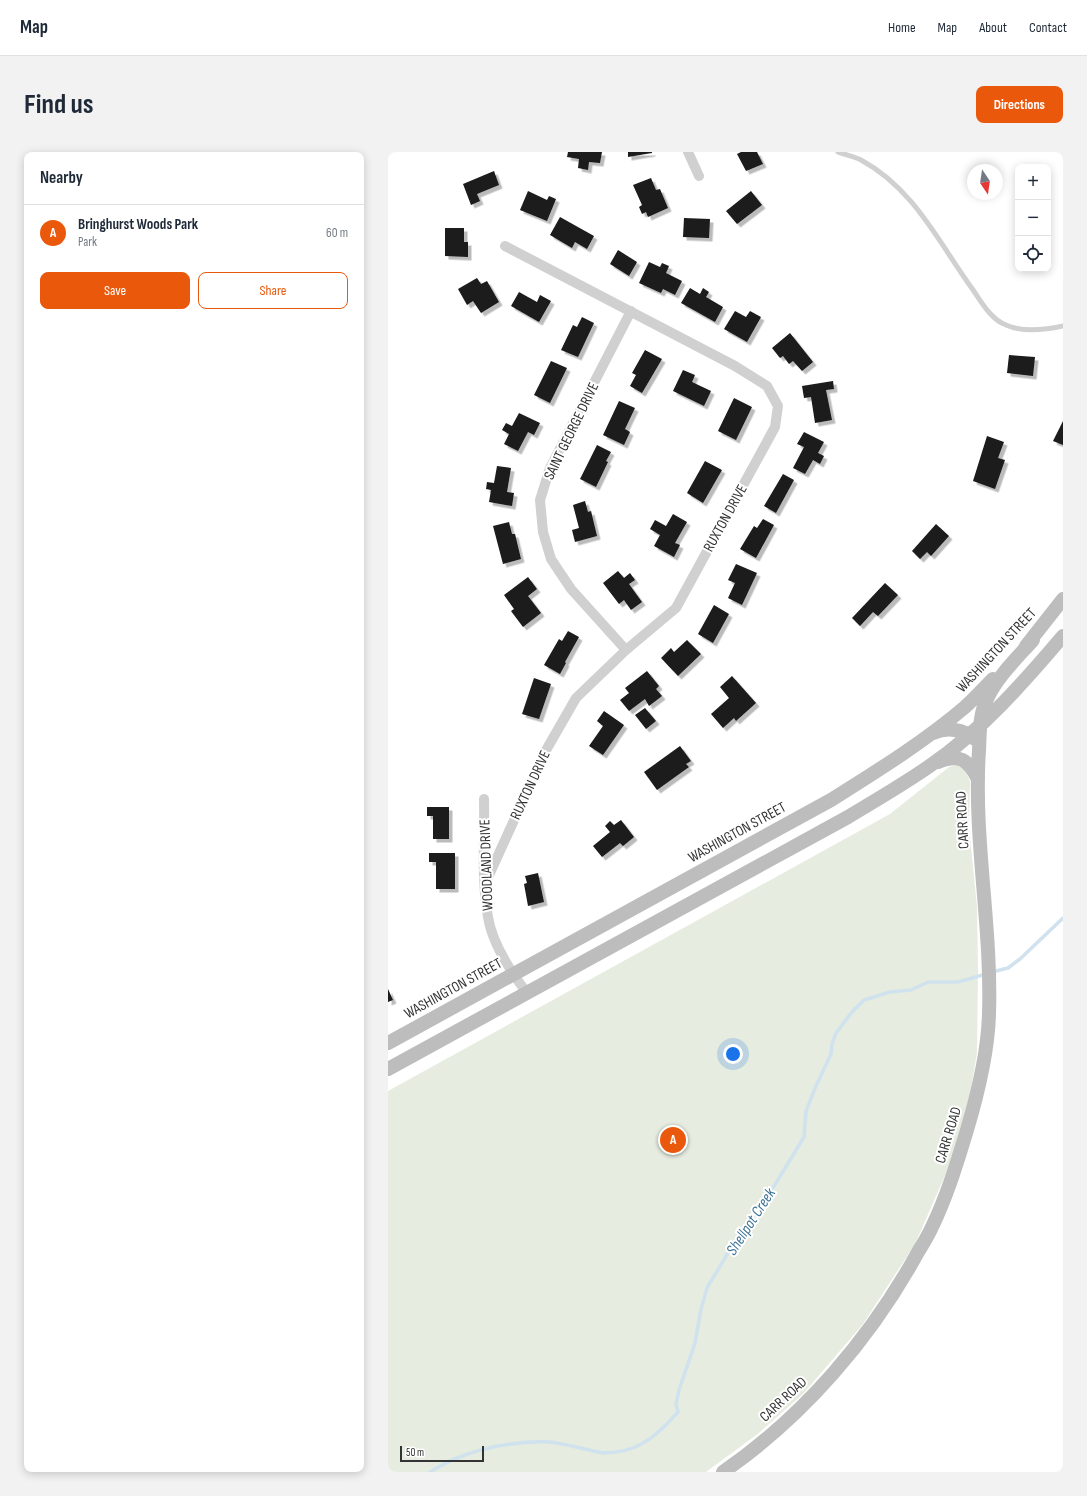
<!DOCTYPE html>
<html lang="en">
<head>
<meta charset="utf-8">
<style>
	:root { --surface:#fff; --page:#f2f2f3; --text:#1f2937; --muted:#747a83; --line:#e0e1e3; --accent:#ea580c }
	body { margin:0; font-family:"Sofia Sans Condensed",sans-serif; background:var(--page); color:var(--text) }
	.controls { position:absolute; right:12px; top:12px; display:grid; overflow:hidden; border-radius:8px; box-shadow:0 2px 10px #0003 }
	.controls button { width:36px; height:36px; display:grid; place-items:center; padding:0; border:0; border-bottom:1px solid var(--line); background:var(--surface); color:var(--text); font:20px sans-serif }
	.compass { position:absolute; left:579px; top:12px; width:36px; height:36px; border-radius:50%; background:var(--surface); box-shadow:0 2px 10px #0003; rotate:167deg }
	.scale { position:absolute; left:12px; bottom:10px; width:84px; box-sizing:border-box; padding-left:4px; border:2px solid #333; border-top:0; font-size:11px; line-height:14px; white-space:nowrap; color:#333; -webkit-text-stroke:3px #fff; paint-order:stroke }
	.you { position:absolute; left:345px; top:902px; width:14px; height:14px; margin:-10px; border:3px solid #fff; border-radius:50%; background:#1a73e8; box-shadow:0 0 0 6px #1a73e833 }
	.badge { display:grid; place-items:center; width:26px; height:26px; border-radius:50%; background:var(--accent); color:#fff; font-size:13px; font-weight:700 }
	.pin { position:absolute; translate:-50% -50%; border:2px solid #fff; box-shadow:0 1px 4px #0006 }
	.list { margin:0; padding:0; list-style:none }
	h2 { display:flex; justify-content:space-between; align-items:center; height:52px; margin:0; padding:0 16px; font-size:17px }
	h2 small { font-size:13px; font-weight:400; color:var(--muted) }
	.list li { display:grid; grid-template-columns:26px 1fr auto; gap:12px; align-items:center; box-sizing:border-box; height:56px; padding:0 16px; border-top:1px solid var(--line) }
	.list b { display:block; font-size:15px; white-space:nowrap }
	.list p { margin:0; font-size:13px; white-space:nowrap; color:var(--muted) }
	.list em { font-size:13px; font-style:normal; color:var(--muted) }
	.actions { display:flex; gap:8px; padding:12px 16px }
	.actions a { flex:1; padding:9px 0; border:1px solid var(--accent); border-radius:8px; text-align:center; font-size:14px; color:var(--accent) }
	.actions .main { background:var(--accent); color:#fff }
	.icon { flex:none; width:22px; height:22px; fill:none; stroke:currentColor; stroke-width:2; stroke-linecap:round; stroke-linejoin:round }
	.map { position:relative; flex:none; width:675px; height:1320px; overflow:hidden; border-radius:8px }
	header { display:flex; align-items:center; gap:24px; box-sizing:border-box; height:56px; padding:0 20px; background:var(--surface); border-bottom:1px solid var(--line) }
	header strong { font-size:19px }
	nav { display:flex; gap:22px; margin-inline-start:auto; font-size:14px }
	.intro { display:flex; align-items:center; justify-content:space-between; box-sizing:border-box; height:96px; padding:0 24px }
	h1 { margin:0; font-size:28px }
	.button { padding:10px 18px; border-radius:8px; background:var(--accent); color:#fff; font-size:14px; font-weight:700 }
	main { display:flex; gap:24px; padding:0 24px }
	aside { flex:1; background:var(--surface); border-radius:8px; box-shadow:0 2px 10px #0003 }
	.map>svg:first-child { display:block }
	.green { fill:#e6ecdf }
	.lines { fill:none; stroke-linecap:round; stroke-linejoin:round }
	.stream { stroke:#cfe2ee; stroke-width:3.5 }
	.building { fill:#1a1a1a; filter:url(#shadow) }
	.lane { stroke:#d0d0d0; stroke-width:5 }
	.street { stroke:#d0d0d0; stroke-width:10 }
	.secondary { stroke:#bdbdbd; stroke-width:14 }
	.labels { text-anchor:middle; stroke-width:4; stroke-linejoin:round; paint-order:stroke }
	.street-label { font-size:15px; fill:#333; stroke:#fff }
	.water-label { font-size:16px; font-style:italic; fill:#3f7597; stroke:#fff }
</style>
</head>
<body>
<header>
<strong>Map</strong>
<nav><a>Home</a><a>Map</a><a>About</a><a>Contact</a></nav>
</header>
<div class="intro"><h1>Find us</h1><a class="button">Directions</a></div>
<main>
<aside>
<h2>Nearby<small></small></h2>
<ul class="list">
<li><span class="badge">A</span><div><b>Bringhurst Woods Park</b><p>Park</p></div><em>60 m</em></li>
</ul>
<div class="actions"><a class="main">Save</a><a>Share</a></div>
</aside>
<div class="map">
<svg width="675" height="1320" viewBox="0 0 675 1320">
	<defs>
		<filter id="shadow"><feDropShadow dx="3.5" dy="3.5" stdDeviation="0" flood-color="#0004"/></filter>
	</defs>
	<rect width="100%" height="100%" fill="#fff"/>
	<path class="green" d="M568 613 575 615 582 629 581 675 589 755 590 820 589 900 580 957 559 1019 527 1092 475 1172 415 1242 371 1281 318 1320H0V939L502 662 561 615Z"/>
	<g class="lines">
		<path class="stream" d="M604 820 620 816 632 807 675 766
			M42 1320C51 1315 60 1309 69 1306 97 1295 131 1289 162 1290 180 1292 197 1298 216 1301 219 1301 224 1300 228 1300 255 1297 272 1280 290 1260L288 1252 291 1238 307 1191 313 1157 319 1136 344 1094 388 1031 416 985 418 959 428 934 443 902 444 892 448 881 464 860 476 848 502 840 523 838 540 830H570L598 822"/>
	</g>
	<path class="building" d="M180 0H214L212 11 201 10 200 18 190 16 191 7 179 5Z
		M240 0H264V1L240 5Z
		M353 0H369L375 12 358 19 349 2Z
		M106 19 111 33 89 42 92 49 83 53 75 32Z
		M263 26 268 38 272 37 280 56 260 65 258 60 254 62 251 55 254 53 245 33Z
		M140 39 159 48 161 44 168 47 159 69 132 58Z
		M363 39 374 53 349 72 338 59Z
		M172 65 206 84 199 97 187 90 184 96 162 83Z
		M296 66 322 67 321 86 295 85Z
		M57 76H76V90H80V105L57 104Z
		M230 98 249 110 241 124 222 112Z
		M261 110 272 115 274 111 281 114 278 121 294 129 287 143 275 137 273 141 251 131Z
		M89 126 93 132 99 129 111 150 93 161 85 149 79 153 70 137Z
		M302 136 312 142 315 136 321 140 318 145 335 155 327 170 293 151Z
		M131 140 149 150 152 143 163 149 151 170 123 154Z
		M347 159 358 165 362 159 373 165 359 190 336 177Z
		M194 165 206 171 190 205 173 198 185 173 189 175Z
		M402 181 425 210 414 219 405 209 401 212 395 204 392 206 384 196Z
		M257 198 274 207 254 241 242 234 248 223 244 221Z
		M621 203 647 205 645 224 619 221Z
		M163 209 179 216 162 251 146 243Z
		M295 218 307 223 304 230 323 239 316 254 285 239Z
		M445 229 446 237 438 238 444 268 427 271 423 245 416 246 414 234Z
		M346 246 364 255 348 288 330 279Z
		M231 249 247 256 237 277 242 280 236 293 215 283Z
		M131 261 152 271 146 283 140 280 130 299 116 292 121 282 114 278 118 271 124 274Z
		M675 269V293L665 289Z
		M416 280 436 290 430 301 436 304 432 312 425 308 417 322 405 316 416 295 409 292Z
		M599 284 616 290 610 306 617 308 607 337 585 329Z
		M209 293 223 300 218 309 220 310 208 335 192 327Z
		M317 309 334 318 315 351 299 341Z
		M109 314 123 316 119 340 126 341 124 354 101 350 103 338 98 337 99 330 106 331Z
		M395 322 406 328 388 361 376 354Z
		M197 349 200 360 203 359 209 384 187 390 184 378 191 376 185 353Z
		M285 362 299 370 287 391 292 393 286 405 266 394 272 383 262 377 267 368 278 374Z
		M375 367 386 373 368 406 352 397 366 374 369 376Z
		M121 370 124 382H127L133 407 115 412 105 374Z
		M548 372 561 384 543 404 539 400 532 407 524 399Z
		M348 412 369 421 354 453 340 446 347 431 340 428Z
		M230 419 236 426 242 421 247 428 241 432 254 450 243 458 236 448 231 452 215 431Z
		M140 425 149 437 140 444 153 461 135 475 123 459 126 457 116 443Z
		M497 431 510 443 490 464 485 460 472 474 464 466Z
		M326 453 341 462 325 491 310 482Z
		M180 479 191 485 177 510 178 511 172 522 156 513 171 487 174 489Z
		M299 488 313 502 290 524 273 506 283 496 286 500Z
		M259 519 271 534 268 537 274 544 261 554 257 547 241 559 232 548 241 541 237 536Z
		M344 524 368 551 348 569 346 566 335 576 323 562 341 546 332 535Z
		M146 526 163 532 151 567 134 562Z
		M257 556 268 569 258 577 247 563Z
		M216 559 236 573 215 603 201 594 215 574 209 569Z
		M292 594 303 609 298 612 301 615 269 638 256 620Z
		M39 655H61V687H45V664H39Z
		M233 668 246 685 235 694 232 691 214 705 205 694 222 680 217 674 222 669 226 673Z
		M41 701H67V737H48V710H41Z
		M150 721 156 750 140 754 136 732 139 731 137 724Z
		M0 837 5 848 0 850Z"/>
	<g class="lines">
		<path class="lane" d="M450 0C457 3 466 4 473 8 525 36 550 89 583 135 593 149 602 167 618 173 636 181 657 178 675 174"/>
		<path class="street" d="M300 0 311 24
			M238 498 183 437 163 407 155 380 152 348 162 316 243 159
			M96 647C97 685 93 727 100 765 104 791 123 820 139 841
			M97 732 157 600 188 546 238 498 288 456 387 275 390 254 379 234 347 214 117 94"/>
		<path class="secondary" d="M638 494 675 447
			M545 581C559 575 575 577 587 587
			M550 610C572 601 580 608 590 627
			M0 891 443 648C489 619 536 590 577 555 587 546 596 536 605 527
			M0 917 460 665C488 648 516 632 543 613 593 579 636 530 675 484
			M335 1320C416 1264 483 1186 530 1100 535 1092 540 1084 544 1075 559 1044 569 1011 579 978 590 941 600 901 601 862 604 774 585 686 591 598 592 581 591 563 599 547 609 525 629 506 645 488"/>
	</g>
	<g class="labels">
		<g class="street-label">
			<text transform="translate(183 279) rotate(-64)" y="5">SAINT GEORGE DRIVE</text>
			<text transform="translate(337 366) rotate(-61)" y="5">RUXTON DRIVE</text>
			<text transform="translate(608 498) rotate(-47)" y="5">WASHINGTON STREET</text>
			<text transform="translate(142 633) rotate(-65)" y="5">RUXTON DRIVE</text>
			<text transform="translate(574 668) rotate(-93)" y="5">CARR ROAD</text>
			<text transform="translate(349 680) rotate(-29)" y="5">WASHINGTON STREET</text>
			<text transform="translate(98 713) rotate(-92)" y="5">WOODLAND DRIVE</text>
			<text transform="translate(65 836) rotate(-29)" y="5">WASHINGTON STREET</text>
			<text transform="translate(560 983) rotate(-73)" y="5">CARR ROAD</text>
			<text transform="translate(395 1247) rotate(-43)" y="5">CARR ROAD</text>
		</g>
		<g class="water-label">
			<text transform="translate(362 1069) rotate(-57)" y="6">Shellpot Creek</text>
		</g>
	</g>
</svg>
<div class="controls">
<button>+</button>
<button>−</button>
<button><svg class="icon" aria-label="locate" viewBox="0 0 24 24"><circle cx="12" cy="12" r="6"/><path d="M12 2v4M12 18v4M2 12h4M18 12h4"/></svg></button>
</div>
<svg class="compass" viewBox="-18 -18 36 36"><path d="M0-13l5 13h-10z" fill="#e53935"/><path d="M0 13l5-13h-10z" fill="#747a83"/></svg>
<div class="scale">50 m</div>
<div class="you"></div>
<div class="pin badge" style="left:285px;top:988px">A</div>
</div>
</main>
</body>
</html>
